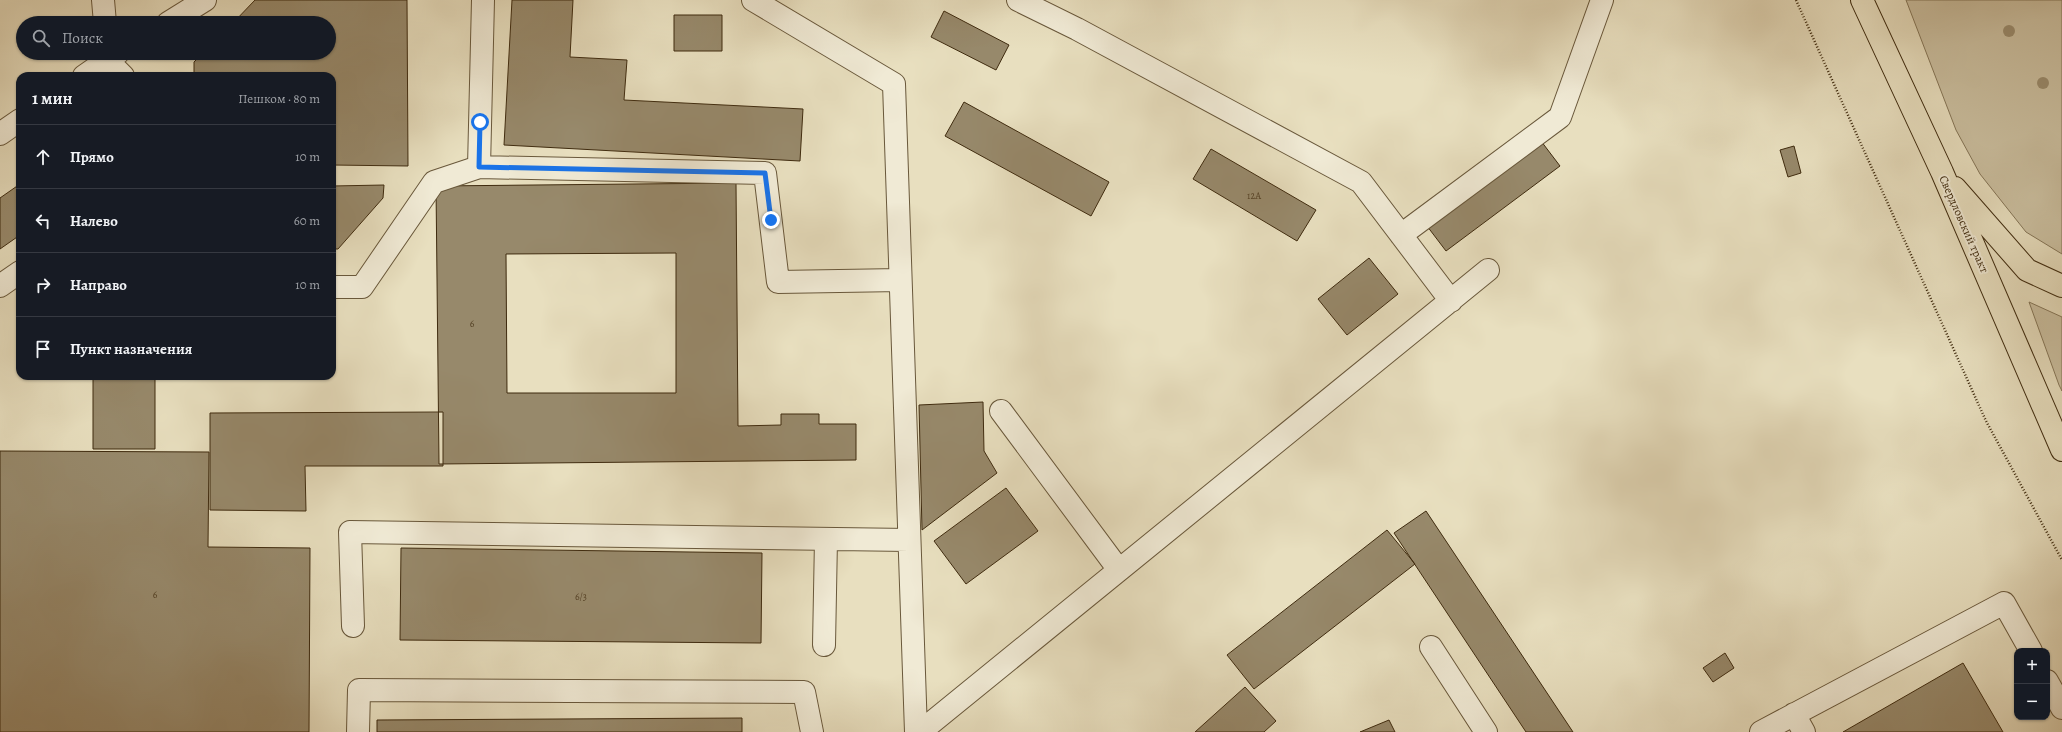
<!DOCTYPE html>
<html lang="ru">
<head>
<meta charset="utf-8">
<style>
	:root { --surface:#171b24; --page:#242831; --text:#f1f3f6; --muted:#9ea1a6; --line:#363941 }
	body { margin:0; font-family:Alegreya,serif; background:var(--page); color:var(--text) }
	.controls { position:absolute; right:12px; bottom:12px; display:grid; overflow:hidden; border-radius:8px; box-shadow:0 1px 3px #0004 }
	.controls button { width:36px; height:36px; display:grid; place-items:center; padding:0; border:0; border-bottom:1px solid var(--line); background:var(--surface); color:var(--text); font:20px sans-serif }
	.stop { position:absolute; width:12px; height:12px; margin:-9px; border:3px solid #1a73e8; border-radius:50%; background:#fff }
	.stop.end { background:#1a73e8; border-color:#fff; box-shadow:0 1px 4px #0008 }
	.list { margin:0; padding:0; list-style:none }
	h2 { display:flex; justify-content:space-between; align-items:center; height:52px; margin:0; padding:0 16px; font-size:17px }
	h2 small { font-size:13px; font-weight:400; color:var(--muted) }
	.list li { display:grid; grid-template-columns:26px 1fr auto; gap:12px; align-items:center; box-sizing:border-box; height:64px; padding:0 16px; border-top:1px solid var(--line) }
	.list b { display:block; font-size:15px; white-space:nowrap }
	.list em { font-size:13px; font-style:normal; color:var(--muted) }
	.icon { flex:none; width:22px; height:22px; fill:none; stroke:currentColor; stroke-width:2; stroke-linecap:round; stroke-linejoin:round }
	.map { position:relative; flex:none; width:2062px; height:732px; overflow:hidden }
	.search { position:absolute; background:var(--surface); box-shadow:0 1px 3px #0004; left:16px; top:16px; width:320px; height:44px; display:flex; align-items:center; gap:10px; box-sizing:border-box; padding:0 14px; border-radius:22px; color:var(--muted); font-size:15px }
	.panel { position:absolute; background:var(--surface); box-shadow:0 1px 3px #0004; left:16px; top:72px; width:320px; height:308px; border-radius:12px }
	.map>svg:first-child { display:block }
	.green { fill:#cbc0a1; stroke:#857658 }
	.building { fill:#97896b; stroke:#3f2b0f; fill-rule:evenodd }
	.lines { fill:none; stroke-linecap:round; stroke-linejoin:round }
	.minor-casing { stroke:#69583b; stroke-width:24 }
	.major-casing { stroke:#3f2b0f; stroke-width:24 }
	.path { stroke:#3f2b0f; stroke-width:2.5; stroke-dasharray:1 2; stroke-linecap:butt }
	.minor { stroke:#f0ead5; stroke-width:22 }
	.major { stroke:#e8dfbf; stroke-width:22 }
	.tree { fill:#9a8c6e }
	.route { stroke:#1a73e8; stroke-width:5 }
	.labels { text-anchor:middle; stroke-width:4; stroke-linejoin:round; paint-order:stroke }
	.number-label { font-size:10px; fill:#554226 }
	.street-label { font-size:12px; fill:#3f2b0f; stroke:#f0ead5 }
</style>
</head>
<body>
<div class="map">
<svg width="2062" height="732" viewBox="0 0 2062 732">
	<rect width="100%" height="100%" fill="#e8dfbf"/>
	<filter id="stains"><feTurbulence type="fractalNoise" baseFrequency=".005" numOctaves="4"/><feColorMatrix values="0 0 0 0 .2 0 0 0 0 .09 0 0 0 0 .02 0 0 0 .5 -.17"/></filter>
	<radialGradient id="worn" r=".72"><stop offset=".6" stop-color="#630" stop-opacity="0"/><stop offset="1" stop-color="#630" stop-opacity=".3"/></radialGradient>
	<path class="green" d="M1906 0H2062V254L2026 232 1980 174 1956 130Z
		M2029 302 2062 317V391L2059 385Z"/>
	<path class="building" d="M255 0H407L408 166 332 165V76H194V62L203 53H329V23H233Z
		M512 0H573L570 57 627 60 624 100 803 109 800 161 504 145Z
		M944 11 1009 45 996 70 931 37Z
		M674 15H722V51H674Z
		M964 102 1109 182 1091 216 945 136Z
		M1541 141 1560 166 1446 251 1427 226Z
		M1794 146 1801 173 1788 177 1780 150Z
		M1211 149 1316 210 1297 241 1193 179Z
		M736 183 738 426 781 425V414H819V424H856V460L439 464 436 186ZM676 253V393H507L506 254Z
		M20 184V235L0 249V198Z
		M384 185 383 198 338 249H332V186Z
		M1369 258 1398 294 1347 335 1318 299Z
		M93 376H155V449H93Z
		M983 402 984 451 997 473 922 530 919 405Z
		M443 412V466H305L306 511 210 510V413Z
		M0 451 209 452 208 547 310 548 309 732H0Z
		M1006 488 1038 531 966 584 934 541Z
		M1426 511 1573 732H1526L1394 533Z
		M1387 530 1415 564 1254 689 1227 655Z
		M401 548 762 553 761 643 400 640Z
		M1725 653 1734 668 1713 682 1703 668Z
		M1963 663 2003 732H1843Z
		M1245 687 1276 721 1264 732H1195Z
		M742 718V732H377V720Z
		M1389 720 1395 732H1360Z"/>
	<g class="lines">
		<defs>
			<path id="minor" d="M103 0 105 23
				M753 0 894 84 916 732
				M1018 0 1077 29 1361 182 1451 301
				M168 23 205 0
				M118 53 107 60 123 76
				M84 76 107 60 106 53
				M0 134 20 120
				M479 167 483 0
				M1401 235 1560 117 1602 0
				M0 286 20 272
				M332 287H362L434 182 479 167 765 173 778 282 900 280
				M1001 411 1119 570
				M353 626 350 532 909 540
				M824 645 826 539
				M1431 647 1486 732
				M2047 681 2062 708
				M1794 714 1804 732
				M358 732 359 690 804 692 812 732
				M920 732 1488 270
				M1761 732 2004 603 2031 651"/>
			<path id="major" d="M1862 0 1942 172 2062 450
				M1955 188 2027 270 2062 286"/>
		</defs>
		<use href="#minor" class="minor-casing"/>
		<use href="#major" class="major-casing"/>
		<path class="path" d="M1796 0 1986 421 2062 560"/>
		<use href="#minor" class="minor"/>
		<use href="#major" class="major"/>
	</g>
	<g class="tree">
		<circle cx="2009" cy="31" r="6"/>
		<circle cx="2043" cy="83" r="6"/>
	</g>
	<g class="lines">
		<path class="route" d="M480 122 479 167 765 173 771 220"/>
	</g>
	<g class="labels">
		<g class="number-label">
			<text x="1254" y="199">12А</text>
			<text x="472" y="327">6</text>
			<text x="155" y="598">6</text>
			<text x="581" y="600">6/3</text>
		</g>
		<g class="street-label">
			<text transform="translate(1964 224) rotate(66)" y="4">Свердловский тракт</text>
		</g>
	</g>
	<rect width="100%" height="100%" filter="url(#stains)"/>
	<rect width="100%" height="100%" fill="url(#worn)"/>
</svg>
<div class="controls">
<button>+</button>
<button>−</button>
</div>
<div class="stop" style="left:480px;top:122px"></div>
<div class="stop end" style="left:771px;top:220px"></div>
<div class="search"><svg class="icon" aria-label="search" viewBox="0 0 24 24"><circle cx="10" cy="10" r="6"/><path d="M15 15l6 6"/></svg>Поиск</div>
<section class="panel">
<h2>1 мин<small>Пешком · 80 m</small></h2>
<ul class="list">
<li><svg class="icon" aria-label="ahead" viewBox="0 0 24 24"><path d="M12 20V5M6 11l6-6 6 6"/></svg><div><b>Прямо</b></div><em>10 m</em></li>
<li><svg class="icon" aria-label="left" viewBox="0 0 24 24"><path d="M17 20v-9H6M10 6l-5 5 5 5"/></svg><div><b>Налево</b></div><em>60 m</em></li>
<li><svg class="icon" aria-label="right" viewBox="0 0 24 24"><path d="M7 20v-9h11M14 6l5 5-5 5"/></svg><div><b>Направо</b></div><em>10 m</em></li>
<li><svg class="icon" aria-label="arrive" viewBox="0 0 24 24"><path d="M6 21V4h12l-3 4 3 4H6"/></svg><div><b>Пункт назначения</b></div></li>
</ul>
</section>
</div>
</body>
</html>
